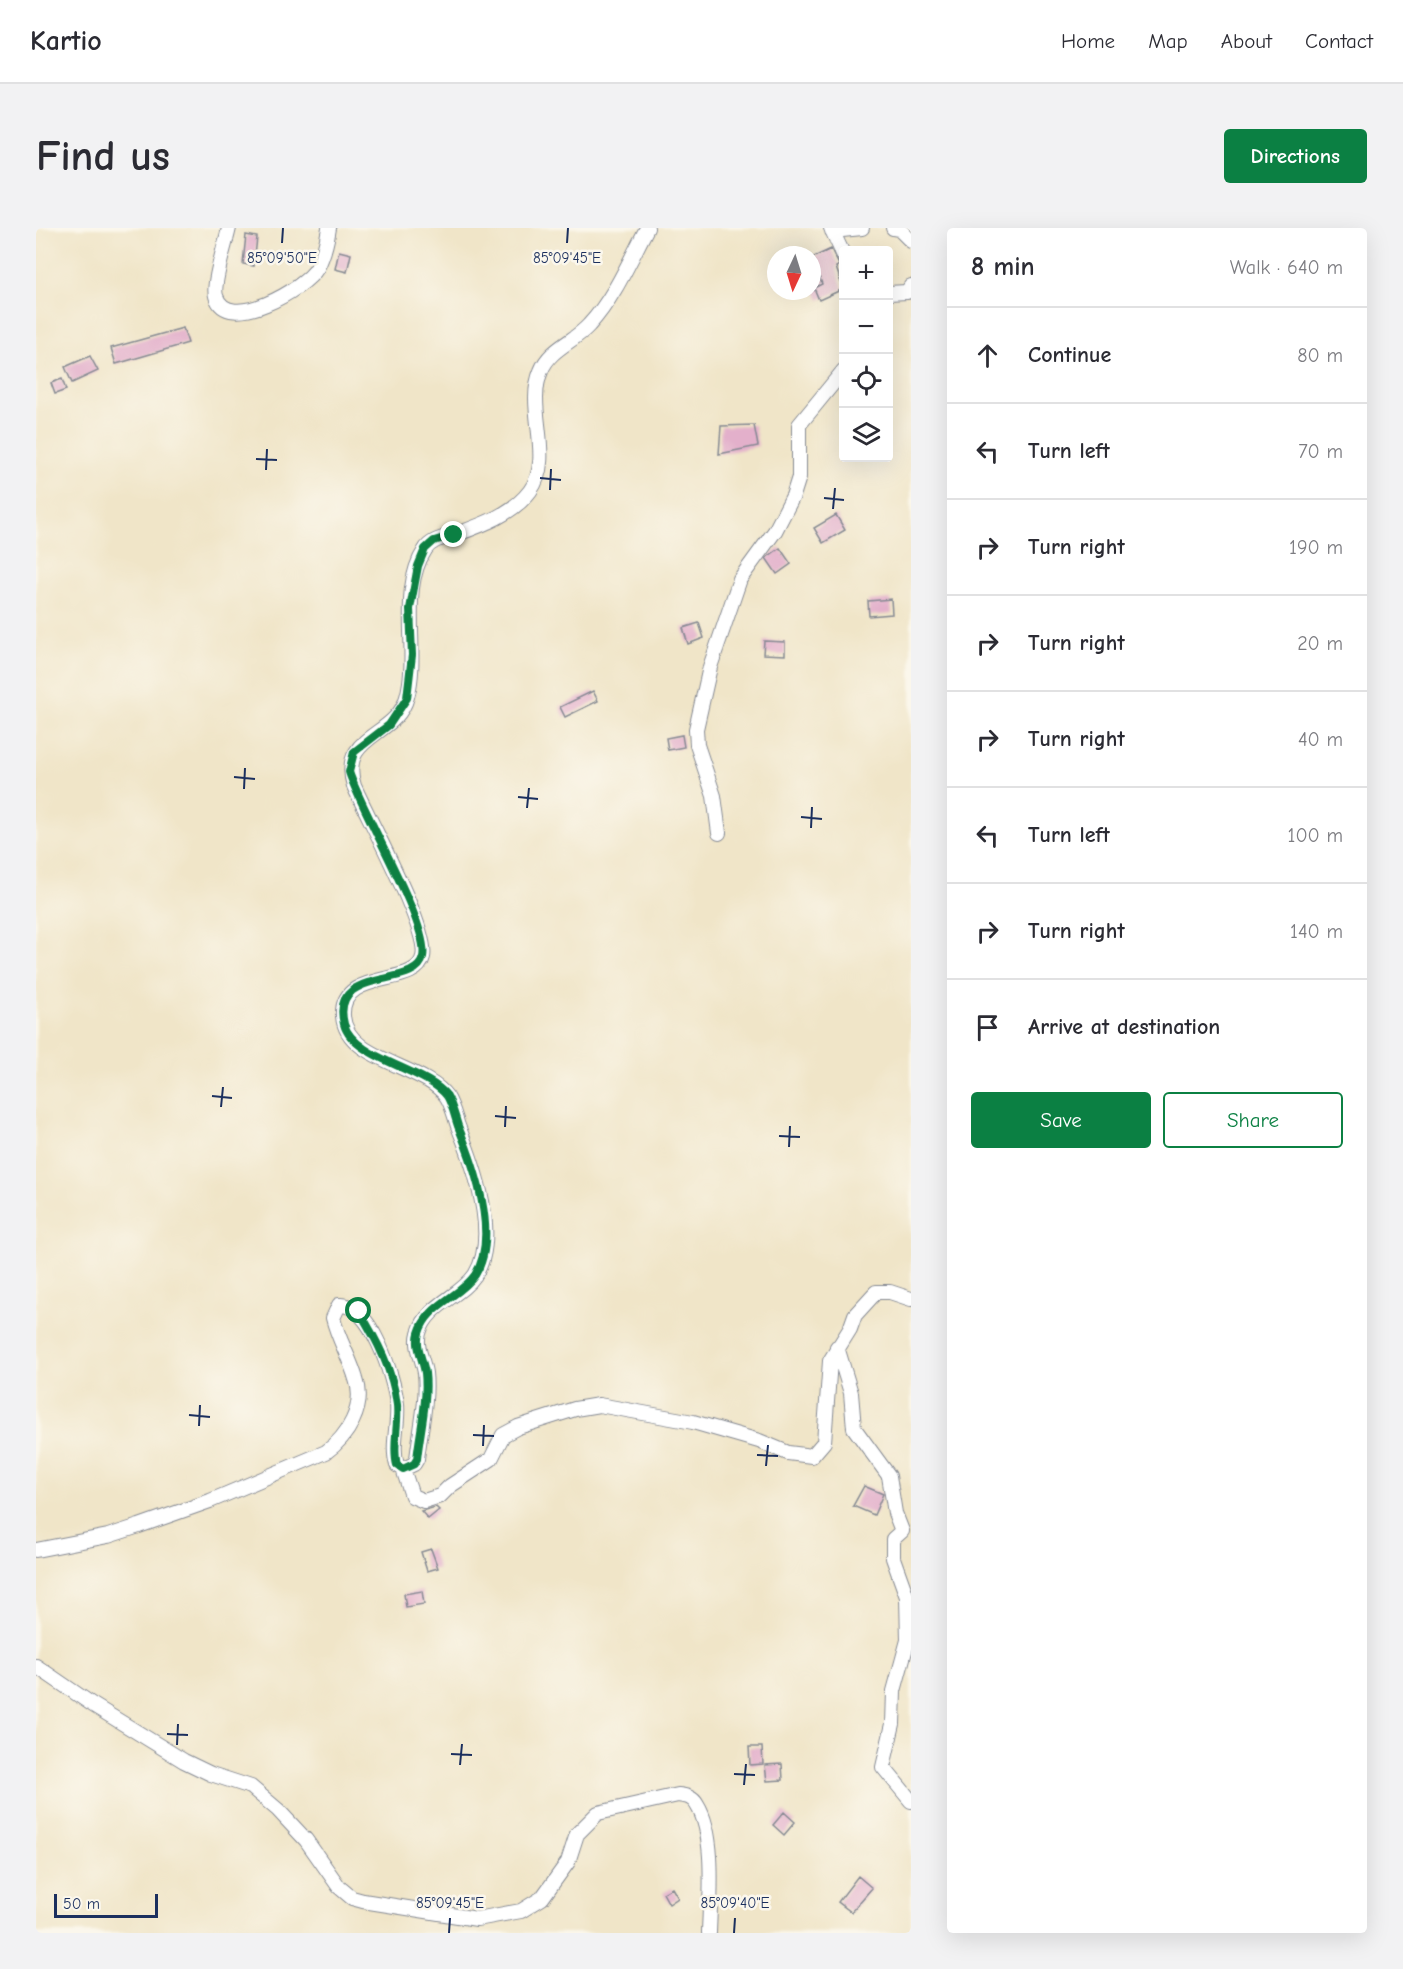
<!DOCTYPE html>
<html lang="en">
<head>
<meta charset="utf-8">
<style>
	:root { --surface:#fff; --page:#f2f2f3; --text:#2b2b33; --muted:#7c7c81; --line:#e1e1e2; --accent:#0b8043 }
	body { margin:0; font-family:"Comic Neue",sans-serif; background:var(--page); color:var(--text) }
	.controls { position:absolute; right:18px; top:18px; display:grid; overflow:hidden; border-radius:6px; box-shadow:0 6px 24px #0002 }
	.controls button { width:54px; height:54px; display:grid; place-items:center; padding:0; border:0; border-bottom:2px solid var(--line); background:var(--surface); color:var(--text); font:30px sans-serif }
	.compass { position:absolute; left:731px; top:18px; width:54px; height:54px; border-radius:50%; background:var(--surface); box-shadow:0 6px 24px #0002; rotate:184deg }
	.scale { position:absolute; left:18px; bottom:15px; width:104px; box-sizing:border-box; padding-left:6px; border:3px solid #1b2f5e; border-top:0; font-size:16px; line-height:21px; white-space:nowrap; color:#1b2f5e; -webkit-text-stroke:4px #fbf7ec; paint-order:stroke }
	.stop { position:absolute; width:18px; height:18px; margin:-14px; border:4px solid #0b8043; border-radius:50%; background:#fff }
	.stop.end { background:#0b8043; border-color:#fff; box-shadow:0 2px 6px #0008 }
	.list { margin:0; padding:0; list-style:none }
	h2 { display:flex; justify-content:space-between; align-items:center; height:78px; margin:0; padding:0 24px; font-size:26px }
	h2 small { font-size:20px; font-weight:400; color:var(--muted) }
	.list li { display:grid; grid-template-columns:39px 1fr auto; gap:18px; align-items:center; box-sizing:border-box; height:96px; padding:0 24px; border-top:2px solid var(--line) }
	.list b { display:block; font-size:22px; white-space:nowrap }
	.list em { font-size:20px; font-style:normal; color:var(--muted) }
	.actions { display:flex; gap:12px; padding:18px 24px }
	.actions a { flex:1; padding:14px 0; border:2px solid var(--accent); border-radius:6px; text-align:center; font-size:21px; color:var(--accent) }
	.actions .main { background:var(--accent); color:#fff }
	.icon { flex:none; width:33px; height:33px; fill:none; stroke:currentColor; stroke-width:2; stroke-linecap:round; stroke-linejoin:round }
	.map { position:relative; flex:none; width:875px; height:1705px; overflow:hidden; border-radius:6px }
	header { display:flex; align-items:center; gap:36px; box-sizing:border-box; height:84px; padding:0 30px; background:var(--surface); border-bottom:2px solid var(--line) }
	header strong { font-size:28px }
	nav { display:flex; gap:33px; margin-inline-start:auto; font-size:21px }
	.intro { display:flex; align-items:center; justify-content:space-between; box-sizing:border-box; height:144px; padding:0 36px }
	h1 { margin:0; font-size:42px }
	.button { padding:15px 27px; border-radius:6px; background:var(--accent); color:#fff; font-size:21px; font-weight:700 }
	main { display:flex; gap:36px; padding:0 36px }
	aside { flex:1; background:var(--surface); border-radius:6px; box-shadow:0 6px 24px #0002 }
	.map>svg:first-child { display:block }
	.building { fill:#e3b0cb }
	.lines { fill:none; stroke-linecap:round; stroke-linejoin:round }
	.street-casing { stroke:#868a93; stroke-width:16 }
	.street { stroke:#fff; stroke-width:14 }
	.route { stroke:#0b8043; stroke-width:8 }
	.ticks { fill:none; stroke:#1b2f5e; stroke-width:2 }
	.ticks-label { font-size:15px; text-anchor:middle; fill:#1b2f5e; stroke:#fbf7ec; stroke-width:5; stroke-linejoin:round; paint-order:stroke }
</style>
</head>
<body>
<header>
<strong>Kartio</strong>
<nav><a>Home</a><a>Map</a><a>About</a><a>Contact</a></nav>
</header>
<div class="intro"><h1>Find us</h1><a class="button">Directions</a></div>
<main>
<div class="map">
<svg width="875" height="1705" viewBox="0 0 875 1705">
	<rect width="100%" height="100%" fill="#fbf7ec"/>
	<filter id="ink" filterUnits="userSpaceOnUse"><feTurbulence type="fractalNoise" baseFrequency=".0167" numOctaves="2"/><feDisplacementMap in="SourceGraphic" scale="12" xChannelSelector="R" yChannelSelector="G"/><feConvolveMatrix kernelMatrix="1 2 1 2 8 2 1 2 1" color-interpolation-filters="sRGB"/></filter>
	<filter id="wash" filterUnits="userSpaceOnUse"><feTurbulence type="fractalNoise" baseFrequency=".008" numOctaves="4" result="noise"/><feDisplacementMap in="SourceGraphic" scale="24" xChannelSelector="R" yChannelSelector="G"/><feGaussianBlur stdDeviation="1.35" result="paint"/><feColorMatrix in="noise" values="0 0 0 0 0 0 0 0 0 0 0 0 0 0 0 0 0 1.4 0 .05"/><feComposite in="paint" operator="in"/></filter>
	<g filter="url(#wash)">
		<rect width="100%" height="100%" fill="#f0e5c8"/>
		<g id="blocks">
			<path class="building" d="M210 7 221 9 218 38 207 36Z
				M795 21 803 37 800 39 807 61 783 72 778 60 786 56 776 30Z
				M303 23 315 26 311 44 299 41Z
				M147 100 152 115 80 136 75 120Z
				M54 128 62 143 36 155 29 139Z
				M26 151 30 162 19 166 15 155Z
				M718 197 722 218 683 226 685 198Z
				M800 287 809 302 787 315 778 300Z
				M744 320 755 336 741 346 730 330Z
				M855 371 856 386 833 388 832 373Z
				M663 395 668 410 652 416 647 400Z
				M728 413 749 414V427L727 426Z
				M557 463 562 473 529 489 524 479Z
				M646 507 648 519 632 522 630 510Z
				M828 1258 847 1266 838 1287 817 1278Z
				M400 1279 403 1282 392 1291 385 1283Z
				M395 1321 402 1340 391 1343 385 1324Z
				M386 1363 388 1376 370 1379 368 1366Z
				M713 1519H726L727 1536 714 1537Z
				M746 1536 747 1552 731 1553 729 1537Z
				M748 1584 759 1594 748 1607 737 1597Z
				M822 1648 836 1660 815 1684 802 1674Z
				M636 1660 642 1670 633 1676 627 1665Z"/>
		</g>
	</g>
	<g filter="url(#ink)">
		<use href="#blocks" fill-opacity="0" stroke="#868a93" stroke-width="1.5"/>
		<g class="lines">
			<defs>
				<path id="street" d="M193 0C190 15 176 56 180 68 191 106 269 61 281 40 287 29 291 13 293 0
					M795 0 808 28
					M857 0 863 1 875 13
					M796 3 826 0
					M852 65 871 64 875 58
					M683 605 678 568 661 517 660 501 674 439 704 351 739 303 757 268 763 249V197L808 142
					M801 1119 815 1165 818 1200 853 1248 859 1285 866 1303 857 1311V1330L871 1369 872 1412 858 1463 857 1496 847 1539 875 1573
					M367 1241 376 1268 388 1273 404 1268 414 1258 455 1231 467 1207 482 1199 539 1181 563 1177 657 1194 723 1213 752 1225 776 1228 788 1214 794 1133 814 1101 819 1087 840 1064H854L875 1071
					M0 1322 72 1308 103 1298 174 1273 290 1224C311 1209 330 1179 320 1151 314 1130 302 1111 297 1090L303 1077C335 1074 358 1151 361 1176 363 1196 355 1218 361 1237L367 1241 378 1236 381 1231C384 1203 392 1172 389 1145 387 1131 379 1119 383 1105 391 1077 424 1069 439 1047 464 1008 438 937 422 898 419 889 416 877 411 869 389 837 310 833 307 788 304 739 380 761 387 729 394 703 331 588 318 558 302 506 360 510 371 469 384 424 362 362 389 322 395 311 410 310 421 306 446 297 477 286 494 263 519 229 489 180 505 143 514 120 538 114 553 97 578 70 594 32 611 0
					M0 1438 57 1477 148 1533 175 1546 215 1559 242 1582 270 1612 303 1659 316 1670 327 1673 441 1691 485 1683 506 1670 532 1634 541 1606 562 1585 642 1567C650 1568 657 1569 661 1577 680 1607 674 1670 673 1705"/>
			</defs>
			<use href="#street" class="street-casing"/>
			<use href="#street" class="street"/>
		</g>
	</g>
	<g class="lines" filter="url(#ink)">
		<path class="route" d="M323 1083C341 1112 357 1143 361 1177 363 1196 356 1219 361 1237L367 1241 378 1236 381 1231C384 1203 392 1172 389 1145 387 1131 379 1119 383 1105 391 1077 424 1069 439 1047 464 1008 438 937 422 898 419 889 416 876 411 868 391 841 317 831 308 796 293 737 381 762 387 729 394 697 325 583 313 544L318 524 353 497 371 470 376 427 374 381 382 338 389 321 398 313 418 307"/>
	</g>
	<path class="ticks" d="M246 15 247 0M531 15 532 0M220 231 241 232M230 242 231 221M504 250 525 252M514 262 515 241M788 270 808 272M797 281 799 260M198 549 219 551M208 561 209 540M482 569 502 571M491 580 493 560M765 589 786 591M775 600 776 579M176 868 196 870M185 879 187 859M459 888 480 890M469 899 470 878M743 908 764 909M753 919 754 898M153 1187 174 1189M163 1198 164 1177M437 1207 458 1208M447 1218 448 1197M721 1227 742 1228M730 1238 732 1217M131 1506 152 1507M141 1517 142 1496M415 1526 436 1527M424 1537 426 1516M698 1546 719 1547M708 1557 710 1536M413 1705 414 1690M698 1705 699 1690"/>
	<g class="ticks-label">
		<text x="246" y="35">85°09'50"E</text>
		<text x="531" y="35">85°09'45"E</text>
		<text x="414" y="1680">85°09'45"E</text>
		<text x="699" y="1680">85°09'40"E</text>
	</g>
</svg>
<div class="controls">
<button>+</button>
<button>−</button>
<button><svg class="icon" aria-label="locate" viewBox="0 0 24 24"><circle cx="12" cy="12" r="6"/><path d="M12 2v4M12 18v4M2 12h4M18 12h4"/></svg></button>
<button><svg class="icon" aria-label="layers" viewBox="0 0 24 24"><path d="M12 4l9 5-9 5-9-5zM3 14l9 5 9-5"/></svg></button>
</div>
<svg class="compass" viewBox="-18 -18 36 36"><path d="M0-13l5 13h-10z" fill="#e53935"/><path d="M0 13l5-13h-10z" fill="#7c7c81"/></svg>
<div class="scale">50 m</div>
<div class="stop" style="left:323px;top:1083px"></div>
<div class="stop end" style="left:418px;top:307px"></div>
</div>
<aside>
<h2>8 min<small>Walk · 640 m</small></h2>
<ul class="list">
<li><svg class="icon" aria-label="ahead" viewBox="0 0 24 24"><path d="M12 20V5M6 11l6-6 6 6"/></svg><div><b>Continue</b></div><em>80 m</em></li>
<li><svg class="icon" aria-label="left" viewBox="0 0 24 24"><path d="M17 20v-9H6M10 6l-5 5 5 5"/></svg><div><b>Turn left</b></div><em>70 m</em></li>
<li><svg class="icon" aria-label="right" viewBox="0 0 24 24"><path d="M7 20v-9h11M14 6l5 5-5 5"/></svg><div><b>Turn right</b></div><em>190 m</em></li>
<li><svg class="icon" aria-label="right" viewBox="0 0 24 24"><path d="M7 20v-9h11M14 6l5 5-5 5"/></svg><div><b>Turn right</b></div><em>20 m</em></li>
<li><svg class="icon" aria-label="right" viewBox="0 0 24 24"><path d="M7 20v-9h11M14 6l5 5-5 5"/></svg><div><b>Turn right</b></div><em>40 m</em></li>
<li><svg class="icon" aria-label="left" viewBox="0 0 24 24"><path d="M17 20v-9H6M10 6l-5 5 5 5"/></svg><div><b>Turn left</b></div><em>100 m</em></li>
<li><svg class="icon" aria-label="right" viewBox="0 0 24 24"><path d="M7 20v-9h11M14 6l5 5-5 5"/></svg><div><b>Turn right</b></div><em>140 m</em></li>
<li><svg class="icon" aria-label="arrive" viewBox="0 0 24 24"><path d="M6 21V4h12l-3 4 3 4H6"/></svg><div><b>Arrive at destination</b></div></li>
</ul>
<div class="actions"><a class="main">Save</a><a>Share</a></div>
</aside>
</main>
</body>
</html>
